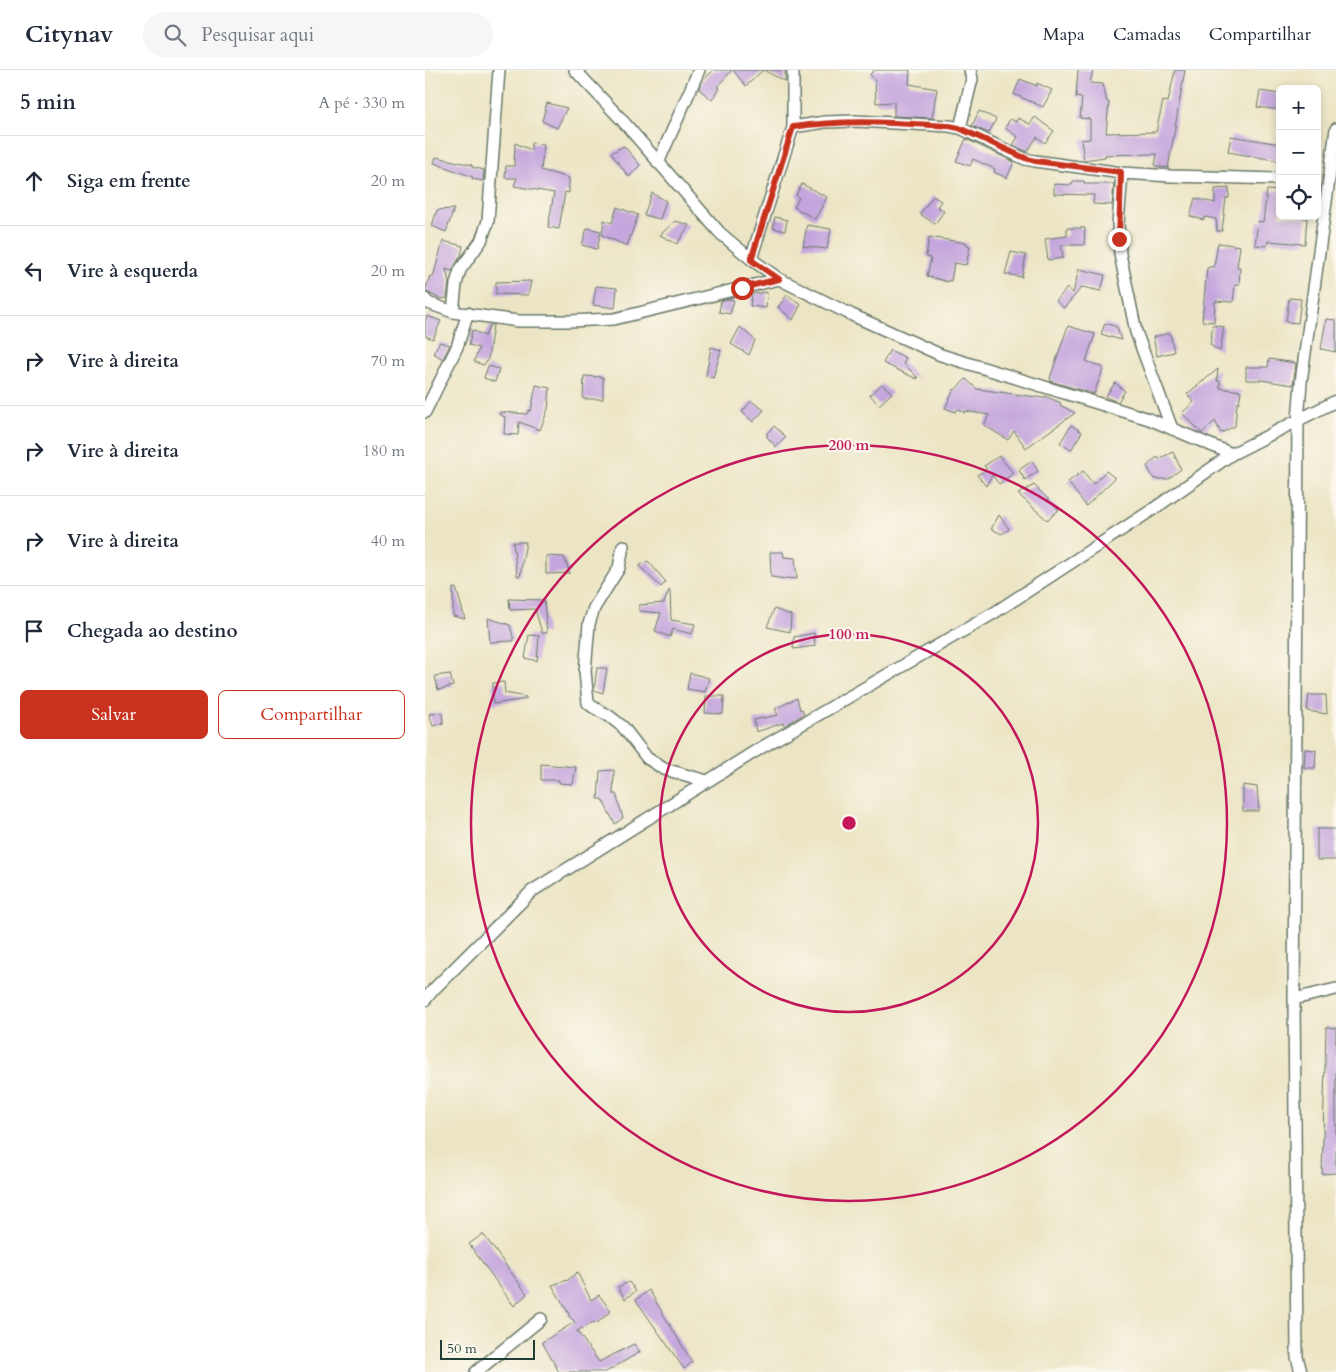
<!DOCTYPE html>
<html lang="pt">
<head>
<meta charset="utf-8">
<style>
	:root { --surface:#fff; --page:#f6f6f7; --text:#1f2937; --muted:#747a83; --line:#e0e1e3; --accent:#c8321e }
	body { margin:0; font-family:Cardo,serif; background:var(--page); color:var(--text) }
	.controls { position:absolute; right:15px; top:15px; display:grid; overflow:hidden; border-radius:8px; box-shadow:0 2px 8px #0003 }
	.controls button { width:45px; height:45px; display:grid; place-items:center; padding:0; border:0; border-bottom:1px solid var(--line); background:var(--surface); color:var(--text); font:25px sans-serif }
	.scale { position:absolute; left:15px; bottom:12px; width:95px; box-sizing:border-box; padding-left:5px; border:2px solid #1f3d34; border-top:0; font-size:14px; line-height:18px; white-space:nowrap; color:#1f3d34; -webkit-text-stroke:4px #fbf7ec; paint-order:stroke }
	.stop { position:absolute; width:15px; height:15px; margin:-11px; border:4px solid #c8321e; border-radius:50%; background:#fff }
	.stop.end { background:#c8321e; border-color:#fff; box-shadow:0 1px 5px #0008 }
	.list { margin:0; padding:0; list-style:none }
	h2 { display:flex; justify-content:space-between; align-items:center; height:65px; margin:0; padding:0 20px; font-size:21px }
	h2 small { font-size:16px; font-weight:400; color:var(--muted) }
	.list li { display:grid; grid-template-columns:32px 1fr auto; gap:15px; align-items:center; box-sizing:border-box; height:90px; padding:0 20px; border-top:1px solid var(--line) }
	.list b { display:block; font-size:19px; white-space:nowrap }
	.list em { font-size:16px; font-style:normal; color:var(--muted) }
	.actions { display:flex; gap:10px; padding:15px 20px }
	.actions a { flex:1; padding:11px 0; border:1px solid var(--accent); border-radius:8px; text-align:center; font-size:18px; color:var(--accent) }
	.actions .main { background:var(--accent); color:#fff }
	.icon { flex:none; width:28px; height:28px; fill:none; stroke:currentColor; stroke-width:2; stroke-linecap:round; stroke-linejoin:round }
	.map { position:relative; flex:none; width:911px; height:1302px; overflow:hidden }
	header { display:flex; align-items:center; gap:30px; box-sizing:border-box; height:70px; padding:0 25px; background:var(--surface); border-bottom:1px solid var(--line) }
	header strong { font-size:24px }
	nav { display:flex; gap:28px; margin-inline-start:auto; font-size:18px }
	.search { width:350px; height:45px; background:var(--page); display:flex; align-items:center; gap:12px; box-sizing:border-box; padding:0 18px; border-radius:28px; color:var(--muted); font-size:19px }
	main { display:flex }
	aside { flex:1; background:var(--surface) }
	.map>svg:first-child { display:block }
	.building { fill:#c4a5dd }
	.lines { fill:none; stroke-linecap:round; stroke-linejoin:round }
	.street-casing { stroke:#677867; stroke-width:14 }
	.street { stroke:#fff; stroke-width:11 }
	.route { stroke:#c8321e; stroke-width:6 }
	.ring { fill:none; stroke:#c2185b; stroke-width:2.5 }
	.centre { fill:#c2185b; stroke:#fbf7ec; stroke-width:2.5 }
	.ring-label { font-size:15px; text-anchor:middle; font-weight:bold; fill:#c2185b; stroke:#fbf7ec; stroke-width:4.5; stroke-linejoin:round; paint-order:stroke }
</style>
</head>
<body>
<header>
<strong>Citynav</strong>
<div class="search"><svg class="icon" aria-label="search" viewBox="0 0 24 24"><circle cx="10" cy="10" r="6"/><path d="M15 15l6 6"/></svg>Pesquisar aqui</div>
<nav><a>Mapa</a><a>Camadas</a><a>Compartilhar</a></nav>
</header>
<main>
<aside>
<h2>5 min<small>A pé · 330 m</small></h2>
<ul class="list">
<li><svg class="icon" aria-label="ahead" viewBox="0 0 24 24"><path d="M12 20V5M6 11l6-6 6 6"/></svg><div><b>Siga em frente</b></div><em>20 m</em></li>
<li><svg class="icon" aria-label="left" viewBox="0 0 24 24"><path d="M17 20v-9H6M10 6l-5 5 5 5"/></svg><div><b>Vire à esquerda</b></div><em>20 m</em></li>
<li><svg class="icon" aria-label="right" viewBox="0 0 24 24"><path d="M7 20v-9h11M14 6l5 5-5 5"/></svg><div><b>Vire à direita</b></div><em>70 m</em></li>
<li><svg class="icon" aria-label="right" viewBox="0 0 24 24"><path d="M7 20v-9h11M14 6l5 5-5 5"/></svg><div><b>Vire à direita</b></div><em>180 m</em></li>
<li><svg class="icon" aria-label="right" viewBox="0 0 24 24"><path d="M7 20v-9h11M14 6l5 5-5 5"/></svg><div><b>Vire à direita</b></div><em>40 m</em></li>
<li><svg class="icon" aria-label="arrive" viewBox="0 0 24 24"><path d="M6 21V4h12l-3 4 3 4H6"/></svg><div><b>Chegada ao destino</b></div></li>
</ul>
<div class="actions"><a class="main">Salvar</a><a>Compartilhar</a></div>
</aside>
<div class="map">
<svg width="911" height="1302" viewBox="0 0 911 1302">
	<rect width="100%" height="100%" fill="#fbf7ec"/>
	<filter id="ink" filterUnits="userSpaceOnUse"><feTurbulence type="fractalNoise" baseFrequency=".02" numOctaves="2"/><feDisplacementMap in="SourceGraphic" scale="10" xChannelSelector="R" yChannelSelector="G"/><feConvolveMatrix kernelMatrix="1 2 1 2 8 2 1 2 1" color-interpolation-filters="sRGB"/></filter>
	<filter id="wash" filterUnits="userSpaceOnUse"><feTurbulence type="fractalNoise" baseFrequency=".0096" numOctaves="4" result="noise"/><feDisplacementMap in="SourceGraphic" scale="20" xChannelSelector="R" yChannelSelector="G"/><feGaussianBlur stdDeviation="1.12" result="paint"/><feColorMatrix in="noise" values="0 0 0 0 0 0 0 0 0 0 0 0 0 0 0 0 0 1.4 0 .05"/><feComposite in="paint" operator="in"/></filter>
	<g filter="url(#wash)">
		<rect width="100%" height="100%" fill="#ece5c5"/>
		<g id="blocks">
			<path class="building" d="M289 0H307L292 17 294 18 287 30 274 19 278 10Z
				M308 0H360V11L338 0 321 16Z
				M450 0H485L484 14 512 19 507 48 469 46V32L451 33 450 11 445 4Z
				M653 0H668L665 13 678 14 682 32H684L681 63 731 62 738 31 743 32 750 0H760L743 98 730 96 732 84 680 85V87L659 90 656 70 665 69V49L655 48 657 28 651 27Z
				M595 9 612 16V13L627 20 618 37 589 24Z
				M835 21 855 24V40L832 37Z
				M122 33 142 38 132 58 117 51Z
				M554 41 571 49 564 63 547 56Z
				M610 47 629 61 620 73 612 67 602 82 588 75 593 67 580 58 585 49 591 52 593 48 605 54Z
				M806 66 855 74V91L803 82Z
				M541 69 589 92 582 108 569 102 570 99 548 89 545 96 531 91Z
				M90 73 106 80V73L119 74 116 100 144 108V123L140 122 134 159 123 157 129 123 89 116 92 108H80L81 96H89Z
				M199 76 215 95 204 107 186 83Z
				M11 87 47 95V97L59 100 58 111 47 109 48 107 9 93Z
				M648 111H659L660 114H689L687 135 668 134 669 125 629 124V114L647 115Z
				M377 114 402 127 390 149 369 137 374 128 371 125Z
				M804 118V128H801L797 161H792L791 149 780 147 779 150 765 146 770 128 790 133V119Z
				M842 120 855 121V146L882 148 880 174 843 171 842 176 830 175 833 151 838 152Z
				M227 123 241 131 235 149 219 145Z
				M508 126 516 131 512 137 519 141 510 154 495 144Z
				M192 137 213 145 202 176 177 165 179 150 187 153Z
				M29 139 21 162 7 156 12 140Z
				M350 147 362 150 360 161 348 158Z
				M250 151 264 155 252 174 235 165Z
				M382 155 406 159 402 179 378 176Z
				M162 158 176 161 172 179 157 175Z
				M642 158H660L659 175H636L638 188 623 190 620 169 642 166Z
				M504 167 542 173V175L545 176 541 195 529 193 526 211 523 210V212L502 206 506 189 501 186Z
				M18 171 38 176 36 185 27 201 21 199 24 212 22 228 15 229 0 221 5 206 8 207Z
				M793 173 815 176 812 197H815L814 215H810L808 232 790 231 789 252 777 251 782 198 789 196Z
				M586 182 601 185 597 207 580 204Z
				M654 199 680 205 676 221 657 217 639 238 631 231 642 218 648 223Z
				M106 211 103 225 71 224V212Z
				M171 216 192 218 190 238 168 235Z
				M342 222 341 238 325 236 327 224Z
				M362 225 376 234 368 250 353 237Z
				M864 228 876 229 873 253 861 252Z
				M303 229 309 230 305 244 294 242 296 231Z
				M2 246 16 251 8 269 0 266V251Z
				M901 249 911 250V282L896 279Z
				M680 253 692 257 696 270 676 264Z
				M65 255H68L63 289 59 295 49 292 54 278 44 275 47 260 60 266Z
				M788 255 799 257 795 281 785 275Z
				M643 256 670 264 661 291 677 297 678 299 669 324 625 311 626 308H625Z
				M315 257 330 270 324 285 306 274Z
				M745 263 749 282 732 286 728 267Z
				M15 272 25 275 18 289 8 283Z
				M286 277 296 280 288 308 281 306Z
				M465 280 481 288 478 293 493 308 492 309 458 293Z
				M844 289 871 293 868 315 836 310H821V297H843Z
				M63 296 74 299 70 312 59 308Z
				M793 299 792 311H795V318L816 321 814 333H812L810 356 796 363 790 351 777 363 757 343 769 332 762 324Z
				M159 306 178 307V329H158Z
				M541 309 552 319 619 328 620 326 636 333 635 335 650 343 601 378 589 361 583 370 559 355 564 345 540 341 539 343 533 339 530 342 520 338 529 319 530 320Z
				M690 313 700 321 693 332 680 327Z
				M457 314 467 323 454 335 445 325Z
				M111 315 125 318 123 339 115 360 94 352 93 365 79 364 80 347 74 344 75 342 102 344 104 340 106 341Z
				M326 331 339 340 328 352 317 342Z
				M646 355 657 362 646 380 635 373Z
				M349 356 361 367 351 377 342 367V363Z
				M748 382 756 399 743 409H729L722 396 732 387 733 389Z
				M574 386 588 403 574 414 567 405 561 416 552 405 562 399 559 396Z
				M607 391 613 401 600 410 594 400Z
				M658 401 668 414 681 401 690 408 661 436 643 412Z
				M609 415 634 440 622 450 593 424Z
				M574 445 584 459 577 464 566 459Z
				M88 472H101L95 506H92Z
				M345 482H358L359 487 370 488 372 509 361 508V509L346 507Z
				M121 486 139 487 145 503 121 504Z
				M223 491 241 512 236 517 214 496Z
				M28 518H31L40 549 28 546Z
				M244 520H245L246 550 270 554 267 564 248 559 245 567 230 561 236 543 214 541V535L239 533Z
				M84 529 119 530 122 563H117L110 539 85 540Z
				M349 539 366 545 365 562 342 557Z
				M63 548 85 555 89 571 65 572Z
				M389 563 390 576 368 579 369 567Z
				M104 565 114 566 112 591 100 588Z
				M172 598H182L178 623 169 620Z
				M265 603 284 608 280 622 262 619Z
				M25 604 28 616 13 620 10 606Z
				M79 612 80 623 101 627V629L68 634V613Z
				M884 625H901L902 644 882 641Z
				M281 626H299L298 644 280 643Z
				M372 628 375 640 377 639 379 644 359 656 358 653 331 662 329 650 353 645 350 639Z
				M17 643 18 653 8 656 4 644Z
				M880 679 891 680 890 698H879Z
				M116 694 151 697 148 714 134 713V710H116Z
				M189 700 188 724H191L198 748 190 754 177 729H173L175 701Z
				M818 715 832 717 834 741H818Z
				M892 759H911V790H892Z
				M901 957 911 958V1103L897 1104Z
				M58 1164 102 1224 89 1236 44 1174Z
				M152 1202 166 1230 174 1225 186 1241 171 1254 169 1252 152 1261 174 1292 209 1274 215 1282 181 1302H134L117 1272 150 1252 143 1245 144 1244 127 1215 143 1210Z
				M204 1212 211 1221 200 1229 193 1217Z
				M224 1220 267 1292 259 1299 211 1230Z"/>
		</g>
	</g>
	<g filter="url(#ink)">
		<use href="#blocks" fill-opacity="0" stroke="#677867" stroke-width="1"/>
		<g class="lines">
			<defs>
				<path id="street" d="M150 0 196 49 295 163 326 189 354 209 427 245 516 285 724 349 807 384
					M368 0V57
					M535 58 547 9 545 0
					M233 93 274 0
					M697 103 693 154 695 184 711 262 747 359
					M326 189 368 57 400 52 431 51 524 56 535 58 600 89 610 91 697 103 746 106 855 109
					M0 229 3 233 28 242 93 251H144L189 249 354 209
					M28 242 31 214 35 200 56 171 63 151 74 0
					M0 342 32 277 43 243
					M198 476 194 498 169 538 164 554 160 601 163 633 168 637 184 646 198 657 222 688 239 699 282 711
					M869 929 911 919
					M0 930 8 920 107 821 334 679 569 543 730 438 807 384 911 331
					M51 1302 116 1249
					M876 1302 872 1287 869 929 873 351 876 312 911 59"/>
			</defs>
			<use href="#street" class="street-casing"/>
			<use href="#street" class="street"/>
		</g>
	</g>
	<g class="lines" filter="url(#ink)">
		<path class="route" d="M317 218 354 209 326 190 368 57C422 49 471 53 524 56L534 58 600 88 610 91 696 102 694 169"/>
	</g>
	<g class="ring">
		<circle cx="424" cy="753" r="189"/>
		<circle cx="424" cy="753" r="378"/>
	</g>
	<circle cx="424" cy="753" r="8" class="centre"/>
	<g class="ring-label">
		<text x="424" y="380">200 m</text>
		<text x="424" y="569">100 m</text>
	</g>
</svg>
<div class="controls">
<button>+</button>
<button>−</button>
<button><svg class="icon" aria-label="locate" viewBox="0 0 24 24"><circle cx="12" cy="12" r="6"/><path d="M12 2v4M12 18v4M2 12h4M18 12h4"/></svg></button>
</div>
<div class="scale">50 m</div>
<div class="stop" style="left:317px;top:218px"></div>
<div class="stop end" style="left:694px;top:169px"></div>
</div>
</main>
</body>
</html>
